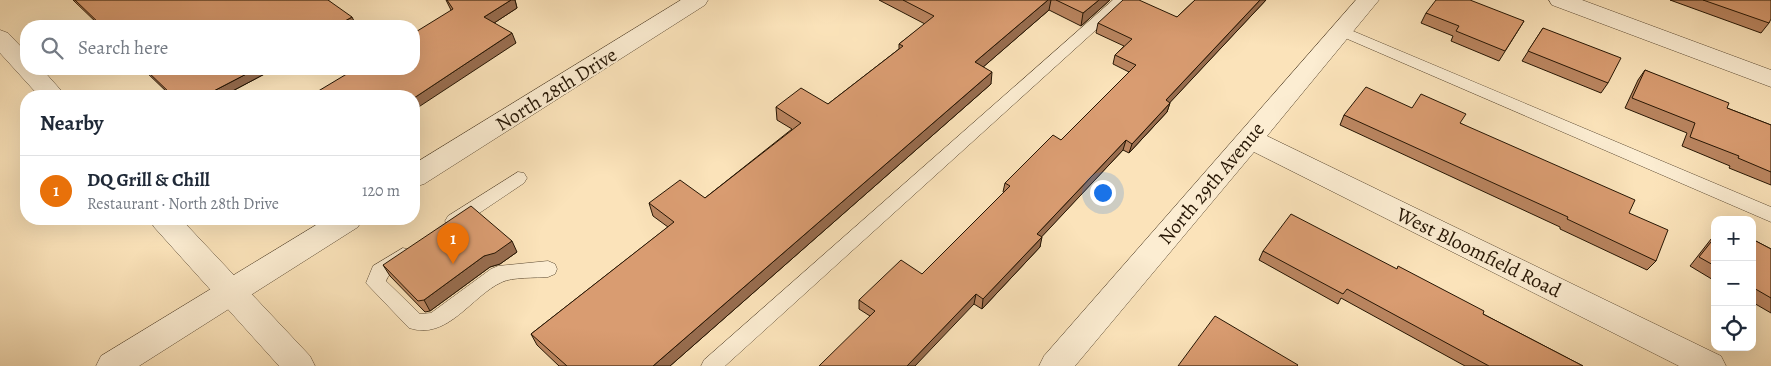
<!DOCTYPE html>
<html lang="en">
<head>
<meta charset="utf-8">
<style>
	:root { --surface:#fff; --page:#f2f2f3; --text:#1f2937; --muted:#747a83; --line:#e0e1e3; --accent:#0b8043 }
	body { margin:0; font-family:Alegreya,serif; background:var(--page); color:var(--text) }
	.controls { position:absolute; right:15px; bottom:15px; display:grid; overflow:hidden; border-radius:10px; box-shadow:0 5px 20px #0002 }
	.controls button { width:45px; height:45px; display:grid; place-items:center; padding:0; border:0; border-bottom:1px solid var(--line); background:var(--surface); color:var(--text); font:25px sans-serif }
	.you { position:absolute; left:1102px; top:192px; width:18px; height:18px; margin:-12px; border:4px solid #fff; border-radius:50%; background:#1a73e8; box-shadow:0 0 0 8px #1a73e833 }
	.badge { display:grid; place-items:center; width:32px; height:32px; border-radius:50%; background:var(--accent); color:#fff; font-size:16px; font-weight:700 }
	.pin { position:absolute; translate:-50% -41px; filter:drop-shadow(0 1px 2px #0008) }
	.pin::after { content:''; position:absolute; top:26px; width:18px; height:15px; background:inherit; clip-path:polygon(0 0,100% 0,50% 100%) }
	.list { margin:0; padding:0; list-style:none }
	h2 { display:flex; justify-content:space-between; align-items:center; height:65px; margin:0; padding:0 20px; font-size:21px }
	h2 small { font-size:16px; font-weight:400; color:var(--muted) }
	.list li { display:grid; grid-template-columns:32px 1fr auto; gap:15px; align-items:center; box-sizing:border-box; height:70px; padding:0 20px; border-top:1px solid var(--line) }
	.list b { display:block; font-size:19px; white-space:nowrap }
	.list p { margin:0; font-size:16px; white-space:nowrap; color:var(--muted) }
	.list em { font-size:16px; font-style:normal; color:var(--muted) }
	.icon { flex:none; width:28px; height:28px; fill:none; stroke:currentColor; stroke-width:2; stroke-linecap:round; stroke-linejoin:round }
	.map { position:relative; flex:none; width:1771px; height:366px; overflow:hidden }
	.search { position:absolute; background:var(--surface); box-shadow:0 5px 20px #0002; left:20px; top:20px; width:400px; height:55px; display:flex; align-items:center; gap:12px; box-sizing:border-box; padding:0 18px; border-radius:20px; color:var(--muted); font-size:19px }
	.panel { position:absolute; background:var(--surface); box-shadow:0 5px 20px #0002; left:20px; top:90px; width:400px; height:135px; border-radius:20px }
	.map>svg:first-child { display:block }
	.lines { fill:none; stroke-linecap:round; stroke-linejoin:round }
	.service-casing { stroke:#5a4831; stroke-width:1 }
	.minor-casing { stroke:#5a4831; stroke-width:1 }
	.tertiary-casing { stroke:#5a4831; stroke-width:1 }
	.service { fill:#fcedd2; fill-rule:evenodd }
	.minor { fill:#fcedd2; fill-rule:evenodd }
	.tertiary { fill:#fcedd2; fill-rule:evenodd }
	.wall { fill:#bb8661; stroke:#251503 }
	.shaded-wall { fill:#986d4f; stroke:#251503 }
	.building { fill:#d99c71; stroke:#251503 }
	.labels { text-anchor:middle; stroke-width:4; stroke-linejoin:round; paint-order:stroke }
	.street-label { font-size:20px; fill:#251503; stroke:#fcedd2 }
</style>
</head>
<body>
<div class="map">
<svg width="1771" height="366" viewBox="0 0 1771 366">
	<rect width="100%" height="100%" fill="#fbe3ba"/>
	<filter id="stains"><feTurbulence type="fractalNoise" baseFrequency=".004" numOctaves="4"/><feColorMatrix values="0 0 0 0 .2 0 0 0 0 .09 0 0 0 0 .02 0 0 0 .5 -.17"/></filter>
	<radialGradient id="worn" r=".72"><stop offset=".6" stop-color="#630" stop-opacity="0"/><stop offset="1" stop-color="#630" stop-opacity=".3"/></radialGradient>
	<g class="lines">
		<defs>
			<path id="service" d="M1113 0H1129L725 366H701L704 360Z
				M1341 26 1771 207V222L1336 34 1333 31Z
				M518 172 524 173 527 178 524 183 460 226 454 228 448 226 445 221 448 216Z
				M403 248 410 250 412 255C406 266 390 269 386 281L420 314 431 313 491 269 498 266 548 261 555 264 557 269 555 274 548 277C536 278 512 277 502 282 471 296 448 341 409 328L366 283 373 266Z"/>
			<path id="minor" d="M1356 0H1379L1267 136 1721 356 1726 366H1679L1254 152 1075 366H1039L1044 356Z
				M1549 0H1582L1771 70V87L1552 5Z
				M0 30 8 33 26 52V69H42L66 96H39L0 53Z
				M150 219H181L310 356 315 366H279L154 227Z"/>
			<path id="tertiary" d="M681 0H708L705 5 424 184 414 187V164Z
				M326 219H362L358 227 139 366H96L101 356Z"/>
		</defs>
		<use href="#service" class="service-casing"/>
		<use href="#minor" class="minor-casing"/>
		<use href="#tertiary" class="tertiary-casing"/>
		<use href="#service" class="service"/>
		<use href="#minor" class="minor"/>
		<use href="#tertiary" class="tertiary"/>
	</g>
	<path class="wall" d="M73 0H328L356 25 353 26H100Z
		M446 0H515L517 8 494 23 516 43 451 10Z
		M879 0H1110L1081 26 1049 10 983 67 991 84 670 366H559L537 345 531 334 668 227 653 216 649 203 705 198 792 129 777 120 776 107 828 104 899 49V44L925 24Z
		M1195 0H1266L1170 102 1167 112 1129 153 1123 150 1041 237 1040 247 982 309 974 304 870 316 859 309V300L922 274 1004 193 1003 192 1005 183 1061 140 1129 72 1113 64 1115 55 1124 46 1096 33 1098 23 1177 17Z
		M1670 0H1771L1769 23 1761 33Z
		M1426 13 1524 21 1499 61 1451 41 1453 36 1421 23Z
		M1543 28 1608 83 1601 93 1522 61Z
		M143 69H274L223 96H171Z
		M1645 70 1727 108 1771 125V185L1729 168 1730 166 1682 146 1687 133 1625 108 1638 80Z
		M1344 115 1460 123 1629 213 1656 261 1647 270 1560 229V227L1340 125Z
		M1715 234V281L1690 266Z
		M1752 239 1771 249V313L1752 302Z
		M1263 251 1483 314 1583 366H1465L1341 298 1338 304 1259 260Z
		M517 252 500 264 490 267 430 311 425 312 390 276 383 265Z"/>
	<path class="shaded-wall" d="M511 0H515L517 8 488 27 484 17Z
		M1048 0H1051L1049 10 974 75 975 62Z
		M1099 0H1110L1081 26 1083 13Z
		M1260 0H1266L1163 110 1166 100Z
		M352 17 356 25 353 26H336Z
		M512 33 516 43 414 110V98Z
		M256 69H274L223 96H204Z
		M992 72 991 84 670 366H653Z
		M1170 103 1167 112 1129 153 1132 144Z
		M1126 140 1123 150 1035 244 1037 234Z
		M1042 237 1040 247 982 309 983 299Z
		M512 241 517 252 500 264 490 267 430 311 424 300 484 256Z
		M976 294 974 304 915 366H907Z"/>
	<path class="building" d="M75 0H328L352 17 336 26H102Z
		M447 0H511L484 17 512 33 414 98V96H310L355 69H414V33L453 9Z
		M903 0H1048L975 62 992 72 653 366H567L531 334 674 222 649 203 680 180 705 198 801 123 776 107 801 88 828 104 903 46 899 44 934 16Z
		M1056 0H1099L1083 13Z
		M1123 0H1139L1177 17 1195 0H1260L1166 100 1170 103 1132 144 1126 140 1037 234 1042 237 983 299 976 294 907 366H819L875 311 859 300 901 260 922 274 1010 186 1005 183 1053 135 1061 140 1136 65 1115 55 1132 39 1098 23Z
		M1436 0H1470L1524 21 1505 51 1456 31 1459 26 1426 13Z
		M1703 0H1771V19L1769 23Z
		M1543 28 1621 58 1608 83 1528 51Z
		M145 69H256L204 96H173Z
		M1645 70 1729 103 1727 108 1771 125V172L1738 158 1739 156 1690 137 1695 123 1632 98Z
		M1366 87 1412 108 1421 94 1466 114 1460 123 1635 200 1629 213 1668 230 1656 261 1567 219 1568 217 1344 115Z
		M471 206 512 241 495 253 484 256 424 300 418 301 383 265Z
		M1291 214 1397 269 1398 266 1484 311 1483 314 1583 366H1489L1347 289 1343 294 1263 251Z
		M1715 237V266L1699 257Z
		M1752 239 1771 249V298L1752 287Z
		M1215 316 1298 365 1297 366H1178Z"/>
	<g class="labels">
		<g class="street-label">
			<text transform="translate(556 89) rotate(-32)" y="7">North 28th Drive</text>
			<text transform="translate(1211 183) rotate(-50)" y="7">North 29th Avenue</text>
			<text transform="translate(1479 252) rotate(26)" y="7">West Bloomfield Road</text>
		</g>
	</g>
	<rect width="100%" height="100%" filter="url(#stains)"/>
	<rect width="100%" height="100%" fill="url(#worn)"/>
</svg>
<div class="controls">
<button>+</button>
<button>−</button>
<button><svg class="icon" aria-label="locate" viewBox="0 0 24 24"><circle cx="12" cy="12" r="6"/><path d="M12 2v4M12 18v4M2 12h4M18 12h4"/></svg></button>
</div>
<div class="you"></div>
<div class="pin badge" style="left:453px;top:264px;background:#e8710a">1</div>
<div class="search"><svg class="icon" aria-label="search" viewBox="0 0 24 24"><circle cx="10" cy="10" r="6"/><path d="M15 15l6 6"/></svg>Search here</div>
<section class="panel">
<h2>Nearby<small></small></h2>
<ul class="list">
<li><span class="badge" style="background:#e8710a">1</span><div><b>DQ Grill &amp; Chill</b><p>Restaurant · North 28th Drive</p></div><em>120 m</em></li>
</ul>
</section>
</div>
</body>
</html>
